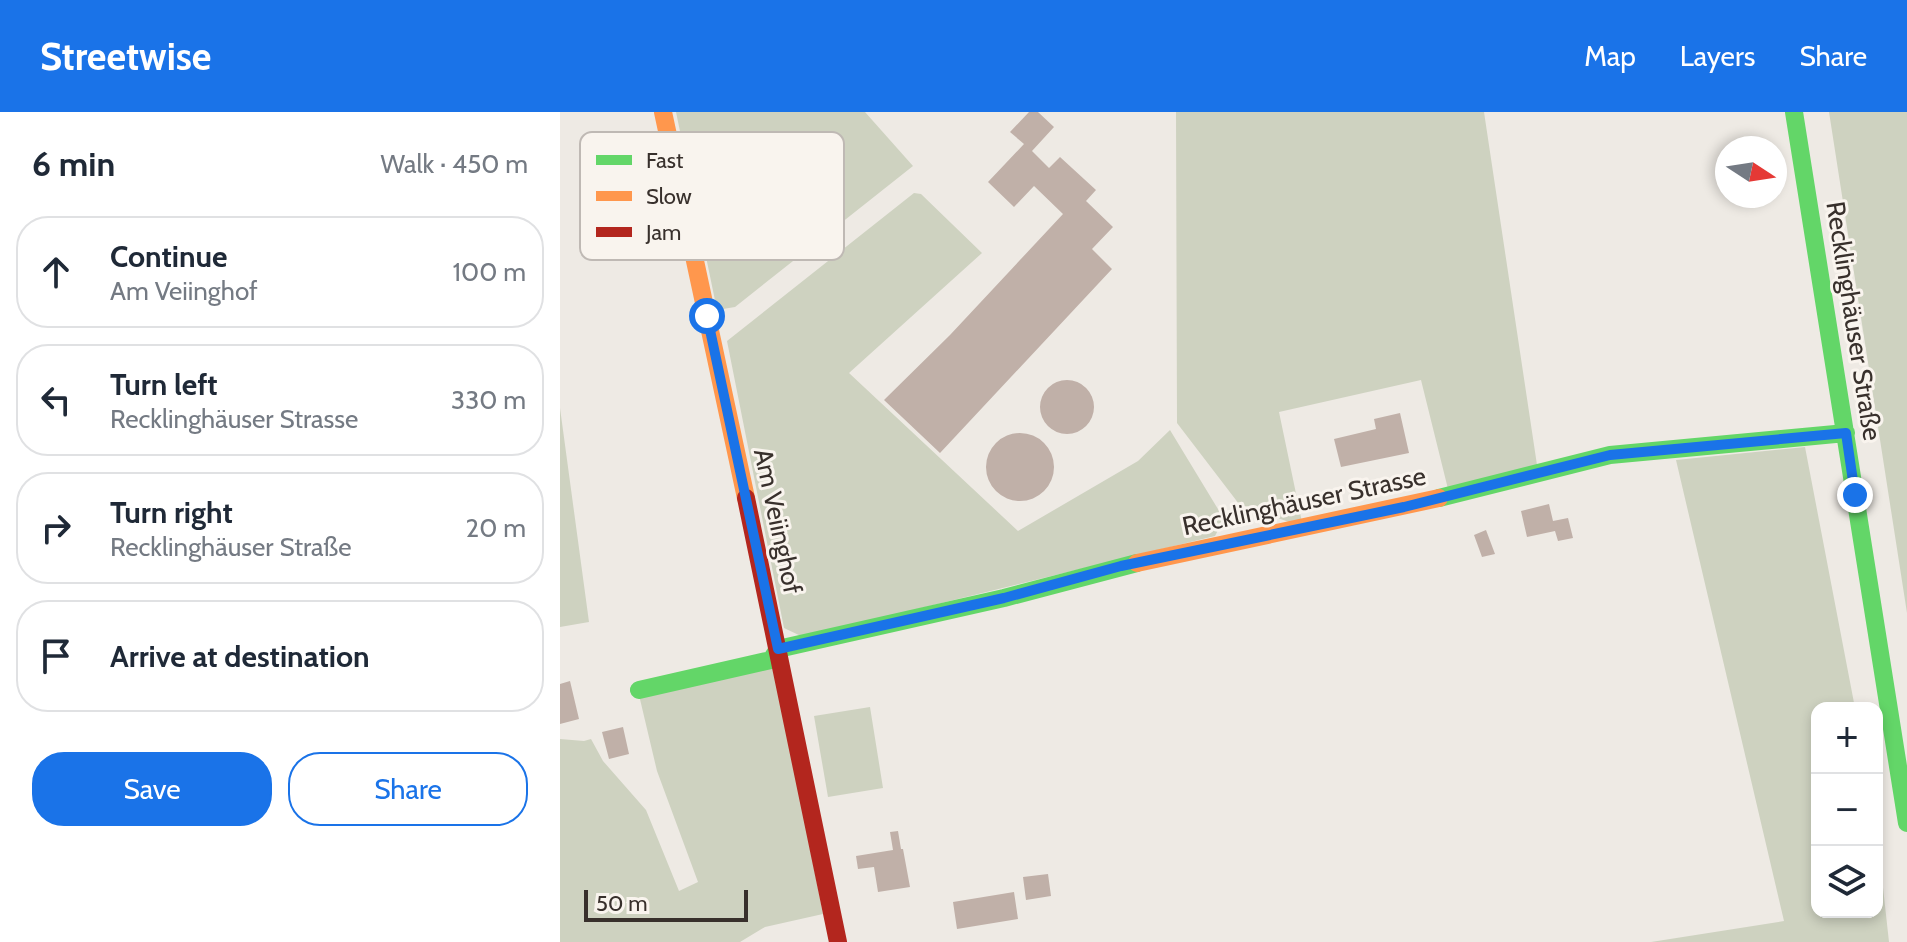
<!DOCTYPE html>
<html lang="en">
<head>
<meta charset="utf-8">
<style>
	:root { --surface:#fff; --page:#f2f2f3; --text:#1f2937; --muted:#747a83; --line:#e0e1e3; --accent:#1a73e8 }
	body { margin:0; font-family:Cabin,sans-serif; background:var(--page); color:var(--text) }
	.controls { position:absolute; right:24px; bottom:24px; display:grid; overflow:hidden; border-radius:16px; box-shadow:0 4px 12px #0003 }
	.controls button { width:72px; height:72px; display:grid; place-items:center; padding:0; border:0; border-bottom:2px solid var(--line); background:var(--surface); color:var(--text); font:40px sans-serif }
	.compass { position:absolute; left:1155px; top:24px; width:72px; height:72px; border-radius:50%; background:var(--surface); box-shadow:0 4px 12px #0003; rotate:102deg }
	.scale { position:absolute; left:24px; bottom:20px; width:164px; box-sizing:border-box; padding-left:8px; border:4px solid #38302c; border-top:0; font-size:22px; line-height:28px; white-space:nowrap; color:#38302c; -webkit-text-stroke:6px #f9f4ee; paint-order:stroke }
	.stop { position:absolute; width:24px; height:24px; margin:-18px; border:6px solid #1a73e8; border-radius:50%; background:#fff }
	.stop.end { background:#1a73e8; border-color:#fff; box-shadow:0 2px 8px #0008 }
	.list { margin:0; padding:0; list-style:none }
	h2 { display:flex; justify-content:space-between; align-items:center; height:104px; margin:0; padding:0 32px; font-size:34px }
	h2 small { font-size:26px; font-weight:400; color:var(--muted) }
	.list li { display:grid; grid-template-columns:52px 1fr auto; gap:24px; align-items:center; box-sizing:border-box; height:112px; margin:0 16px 16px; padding:0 16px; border:2px solid var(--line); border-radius:32px }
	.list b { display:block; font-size:30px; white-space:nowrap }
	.list p { margin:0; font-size:26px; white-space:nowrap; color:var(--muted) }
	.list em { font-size:26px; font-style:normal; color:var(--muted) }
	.actions { display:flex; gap:16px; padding:24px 32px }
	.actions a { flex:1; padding:18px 0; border:2px solid var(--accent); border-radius:32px; text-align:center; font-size:28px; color:var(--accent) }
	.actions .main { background:var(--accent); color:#fff }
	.icon { flex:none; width:44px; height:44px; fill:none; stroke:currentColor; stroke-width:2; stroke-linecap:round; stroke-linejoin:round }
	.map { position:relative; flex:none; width:1347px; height:830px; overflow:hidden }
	header { display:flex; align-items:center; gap:48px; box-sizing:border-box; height:112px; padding:0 40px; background:var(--accent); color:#fff }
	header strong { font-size:38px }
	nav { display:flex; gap:44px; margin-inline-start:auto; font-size:28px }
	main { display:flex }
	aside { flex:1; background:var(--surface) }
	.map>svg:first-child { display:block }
	.green { fill:#ced2c0 }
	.building { fill:#c0b0a8 }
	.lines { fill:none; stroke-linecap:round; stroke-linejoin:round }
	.fast { stroke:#63d668; stroke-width:18 }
	.slow { stroke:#ff974d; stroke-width:18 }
	.jam { stroke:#b3261e; stroke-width:18 }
	.route { stroke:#1a73e8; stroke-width:10 }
	.labels { text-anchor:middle; stroke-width:6; stroke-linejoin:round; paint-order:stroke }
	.street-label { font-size:26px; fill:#38302c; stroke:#f9f4ee }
	.key { fill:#f9f4ee; stroke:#bfb9b4; stroke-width:2 }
	.key-label { font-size:22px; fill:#38302c }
</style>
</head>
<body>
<header>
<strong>Streetwise</strong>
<nav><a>Map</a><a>Layers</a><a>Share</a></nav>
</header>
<main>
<aside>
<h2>6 min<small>Walk · 450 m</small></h2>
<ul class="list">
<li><svg class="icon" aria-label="ahead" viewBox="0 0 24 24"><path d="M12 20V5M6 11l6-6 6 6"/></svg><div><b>Continue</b><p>Am Veiinghof</p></div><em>100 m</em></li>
<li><svg class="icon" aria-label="left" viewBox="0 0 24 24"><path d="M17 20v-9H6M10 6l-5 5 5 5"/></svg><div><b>Turn left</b><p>Recklinghäuser Strasse</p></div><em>330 m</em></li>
<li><svg class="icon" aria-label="right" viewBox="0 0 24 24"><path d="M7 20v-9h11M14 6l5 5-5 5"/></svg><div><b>Turn right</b><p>Recklinghäuser Straße</p></div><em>20 m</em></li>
<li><svg class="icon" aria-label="arrive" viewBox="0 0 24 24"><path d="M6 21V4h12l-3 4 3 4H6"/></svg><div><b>Arrive at destination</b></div></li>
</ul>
<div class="actions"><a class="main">Save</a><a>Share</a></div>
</aside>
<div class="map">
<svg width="1347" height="830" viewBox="0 0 1347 830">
	<rect width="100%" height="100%" fill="#eeeae4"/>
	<path class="green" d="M116 0H305L353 54 175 195 157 198Z
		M616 0H924L977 353 888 377 861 268 719 300 743 415 679 392 617 311Z
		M1269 0H1347V501Z
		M354 81 361 82 422 141 289 261 458 419 578 349 610 318 664 407 655 424 243 525 224 516 167 229Z
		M0 296 29 510 0 515Z
		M1245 335 1295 596H1257V800H1317V721L1329 830H1091L1224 809 1116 348Z
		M214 553 263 802 205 815 180 830H0V627L24 629 31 627 43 649 86 698 119 779 138 770 97 659 79 583Z
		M310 595 323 676 268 685 254 604Z"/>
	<path class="building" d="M469 0H478L494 15 472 39 489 56 500 45 536 78 526 89 553 115 532 137 552 157 380 341 324 288 390 223 503 102 474 74 454 95 428 70 464 32 450 20Z
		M480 295a27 27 0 1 1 54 0a27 27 0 1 1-54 0Z
		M840 301 849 341 781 355 774 327 816 317 814 307Z
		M426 355a34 34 0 1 1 68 0a34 34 0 1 1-68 0Z
		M989 392 993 409 1008 406 1013 426 998 429 995 419 967 425 961 399Z
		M926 418 935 442 922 445 914 423Z
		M10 569 19 607 0 612V572Z
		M63 615 69 642 49 647 42 620Z
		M338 719 341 737H343L350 775 318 780 314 755 298 757 296 744 333 738 330 720Z
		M488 762 491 784 466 788 463 765Z
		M454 780 458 807 397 817 393 790Z"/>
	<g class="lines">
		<path class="fast" d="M1234 0 1347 711
			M879 386 1050 343 1286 321
			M79 578 211 548 218 537 444 486 577 451"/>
		<path class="slow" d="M103 0 186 386
			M577 451 879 386"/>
		<path class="jam" d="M186 386 278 830"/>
	</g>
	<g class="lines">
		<path class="route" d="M147 204 218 537 444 486 561 454 844 395 1050 343 1286 321 1295 383"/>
	</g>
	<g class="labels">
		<g class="street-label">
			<text transform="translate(1294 209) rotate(81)" y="9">Recklinghäuser Straße</text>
			<text transform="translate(744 389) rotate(-12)" y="9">Recklinghäuser Strasse</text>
			<text transform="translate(218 409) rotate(78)" y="9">Am Veiinghof</text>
		</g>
	</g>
	<rect x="20" y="20" width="264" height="128" rx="12" class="key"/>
	<rect x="36" y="43" width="36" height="10" fill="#63d668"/>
	<rect x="36" y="79" width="36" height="10" fill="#ff974d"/>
	<rect x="36" y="115" width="36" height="10" fill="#b3261e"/>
	<g class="key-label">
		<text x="86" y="56">Fast</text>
		<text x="86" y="92">Slow</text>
		<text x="86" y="128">Jam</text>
	</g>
</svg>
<div class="controls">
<button>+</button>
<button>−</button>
<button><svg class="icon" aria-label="layers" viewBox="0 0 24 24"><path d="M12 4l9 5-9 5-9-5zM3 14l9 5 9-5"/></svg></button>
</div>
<svg class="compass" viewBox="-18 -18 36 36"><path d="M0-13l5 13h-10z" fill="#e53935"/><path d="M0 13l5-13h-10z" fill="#747a83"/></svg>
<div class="scale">50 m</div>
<div class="stop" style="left:147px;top:204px"></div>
<div class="stop end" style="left:1295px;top:383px"></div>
</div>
</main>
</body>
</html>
